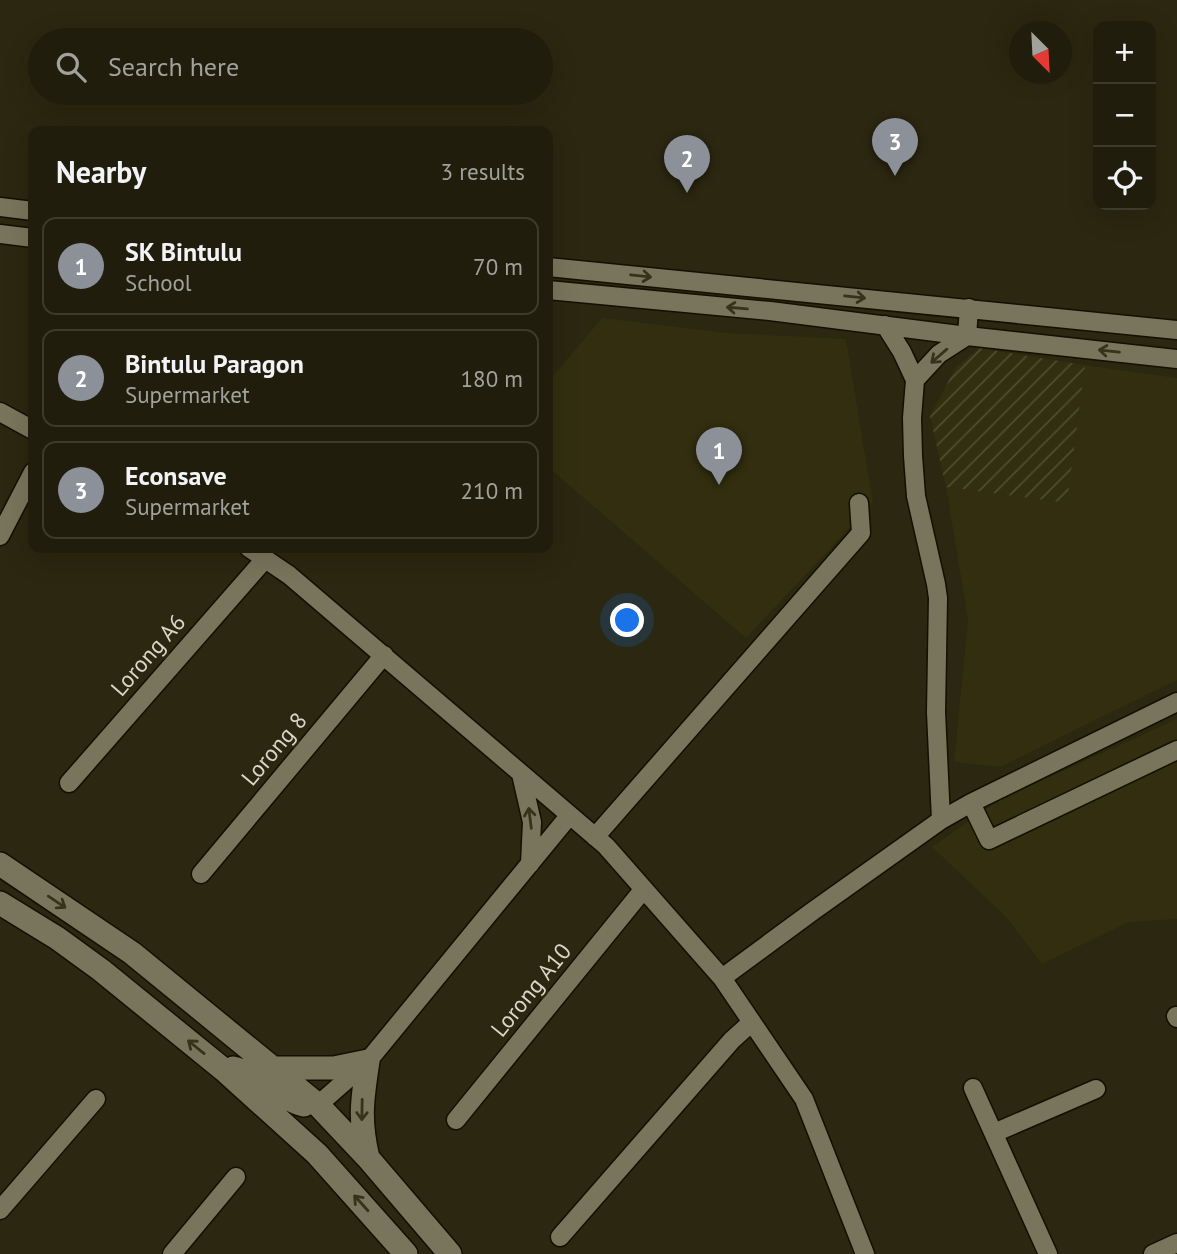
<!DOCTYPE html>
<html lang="en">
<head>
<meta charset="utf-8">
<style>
	:root { --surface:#201d0c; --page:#2d2a1a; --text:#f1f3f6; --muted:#a2a29d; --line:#3d3b2d; --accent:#8c9099 }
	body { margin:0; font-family:"PT Sans",sans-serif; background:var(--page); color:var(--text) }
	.controls { position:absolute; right:21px; top:21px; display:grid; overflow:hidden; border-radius:14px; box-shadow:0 7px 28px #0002 }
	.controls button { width:63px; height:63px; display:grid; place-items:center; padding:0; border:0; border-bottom:2px solid var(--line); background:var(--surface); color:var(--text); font:35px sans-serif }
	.compass { position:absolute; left:1009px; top:21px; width:63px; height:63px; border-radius:50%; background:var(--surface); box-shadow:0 7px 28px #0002; rotate:156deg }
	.you { position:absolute; left:628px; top:621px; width:24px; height:24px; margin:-18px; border:5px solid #fff; border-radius:50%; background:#1a73e8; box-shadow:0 0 0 10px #1a73e833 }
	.badge { display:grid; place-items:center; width:46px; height:46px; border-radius:50%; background:var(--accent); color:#fff; font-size:23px; font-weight:700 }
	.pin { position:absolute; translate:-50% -58px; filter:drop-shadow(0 2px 4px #0008) }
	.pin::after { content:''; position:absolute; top:37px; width:24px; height:21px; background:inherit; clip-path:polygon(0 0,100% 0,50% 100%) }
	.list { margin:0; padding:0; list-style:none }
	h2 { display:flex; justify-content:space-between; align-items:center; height:91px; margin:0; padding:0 28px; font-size:30px }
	h2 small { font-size:23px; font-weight:400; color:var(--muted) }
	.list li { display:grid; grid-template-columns:46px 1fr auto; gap:21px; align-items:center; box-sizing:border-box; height:98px; margin:0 14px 14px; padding:0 14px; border:2px solid var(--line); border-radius:14px }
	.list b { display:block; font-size:26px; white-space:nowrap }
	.list p { margin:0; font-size:23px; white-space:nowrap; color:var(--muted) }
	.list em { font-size:23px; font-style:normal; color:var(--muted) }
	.icon { flex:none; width:38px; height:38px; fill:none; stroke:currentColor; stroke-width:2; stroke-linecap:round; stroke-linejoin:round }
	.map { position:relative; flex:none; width:1177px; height:1254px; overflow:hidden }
	.search { position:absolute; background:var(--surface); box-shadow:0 7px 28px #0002; left:28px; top:28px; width:525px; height:77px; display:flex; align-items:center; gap:18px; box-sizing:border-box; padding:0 24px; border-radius:38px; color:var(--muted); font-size:26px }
	.panel { position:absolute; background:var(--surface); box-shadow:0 7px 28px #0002; left:28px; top:126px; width:525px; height:427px; border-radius:14px }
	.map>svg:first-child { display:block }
	.built { fill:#322e0f }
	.industrial { fill:url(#industrial-furrows) }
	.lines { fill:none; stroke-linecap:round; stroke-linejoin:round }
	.minor-casing { stroke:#131000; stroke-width:21 }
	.tertiary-casing { stroke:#131000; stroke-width:26 }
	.minor { stroke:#79755c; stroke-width:18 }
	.tertiary { stroke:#79755c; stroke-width:23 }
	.oneway { stroke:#37331b }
	.labels { text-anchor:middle; stroke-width:5; stroke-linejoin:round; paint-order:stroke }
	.street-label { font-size:23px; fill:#d9d7ca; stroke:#2b2710 }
</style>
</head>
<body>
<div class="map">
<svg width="1177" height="1254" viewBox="0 0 1177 1254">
	<defs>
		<pattern id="industrial-furrows" width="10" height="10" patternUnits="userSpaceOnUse" patternTransform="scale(1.75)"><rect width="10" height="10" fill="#322e0f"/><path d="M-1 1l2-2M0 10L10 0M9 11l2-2" fill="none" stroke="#4f4c31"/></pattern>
	</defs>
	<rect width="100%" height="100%" fill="#2b2710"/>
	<path class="built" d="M602 318 728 333 846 339 873 503 746 638 548 467V382Z
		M1085 365 1177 378V680L1000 767 954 762 968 619 946 487 1067 503Z
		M1177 719V919L1129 922 1042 964 1006 917 932 847 999 800Z"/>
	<path class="industrial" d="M979 348 1085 365 1067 503 946 487 930 416 956 367Z"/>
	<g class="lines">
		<defs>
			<path id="minor" d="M0 207 33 211
				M0 234 33 238
				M548 267 1177 330
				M548 290 770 311 967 336 1177 359
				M885 325 902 352 915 380 912 418 913 456 916 496 936 584 938 598 936 712 941 820
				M915 380 939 354 967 336 969 308
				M0 412 33 430
				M0 536 33 472
				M249 548 289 575 606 846 722 978 813 911 941 820 971 803 1177 702
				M521 774 532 822 530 864
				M69 783 265 559
				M971 803 989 840 1177 750
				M595 837 861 533 859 503
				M201 874 384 655
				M722 978 804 1099 865 1254
				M1176 1016 1177 1018
				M973 1088 1048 1254
				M318 1105 368 1061 569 816
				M456 1120 643 890
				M994 1133 1096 1089
				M0 1210 96 1099
				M560 1237 732 1040 752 1022
				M172 1254 236 1177
				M1153 1254 1177 1243"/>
			<path id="tertiary" d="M0 864 132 953 318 1105 368 1158 450 1254
				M0 903 57 938 101 970 224 1070 317 1154 406 1254
				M233 1068C259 1073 278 1099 304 1105
				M273 1068H334L368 1061C362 1100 359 1120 368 1158"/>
		</defs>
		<use href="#minor" class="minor-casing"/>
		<use href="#tertiary" class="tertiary-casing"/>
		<use href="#minor" class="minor"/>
		<use href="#tertiary" class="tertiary"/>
	</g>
	<defs><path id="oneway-shaft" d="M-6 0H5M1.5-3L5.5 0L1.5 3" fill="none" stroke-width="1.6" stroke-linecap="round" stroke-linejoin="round" transform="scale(1.75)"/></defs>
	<g class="oneway">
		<use href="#oneway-shaft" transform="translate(641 276) rotate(6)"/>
		<use href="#oneway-shaft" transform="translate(855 297) rotate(6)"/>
		<use href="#oneway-shaft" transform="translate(737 308) rotate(-175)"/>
		<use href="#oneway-shaft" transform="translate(1109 351) rotate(-174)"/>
		<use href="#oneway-shaft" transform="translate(939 356) rotate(139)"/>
		<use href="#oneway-shaft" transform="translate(530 818) rotate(-97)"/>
		<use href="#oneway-shaft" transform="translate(57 902) rotate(34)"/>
		<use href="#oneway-shaft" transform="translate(196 1047) rotate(-141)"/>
		<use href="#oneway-shaft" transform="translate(362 1110) rotate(91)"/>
		<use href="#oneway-shaft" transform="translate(361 1203) rotate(-132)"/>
	</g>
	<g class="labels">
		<g class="street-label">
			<text transform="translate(148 655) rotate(-49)" y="8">Lorong A6</text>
			<text transform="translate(274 749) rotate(-50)" y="8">Lorong 8</text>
			<text transform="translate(531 990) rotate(-51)" y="8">Lorong A10</text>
		</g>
	</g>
</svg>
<div class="controls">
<button>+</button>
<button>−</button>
<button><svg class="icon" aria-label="locate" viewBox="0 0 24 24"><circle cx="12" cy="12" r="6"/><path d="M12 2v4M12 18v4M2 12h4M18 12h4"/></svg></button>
</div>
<svg class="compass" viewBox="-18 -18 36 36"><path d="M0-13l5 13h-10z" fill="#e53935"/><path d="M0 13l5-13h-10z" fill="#a2a29d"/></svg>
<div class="you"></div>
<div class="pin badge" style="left:719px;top:485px">1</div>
<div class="pin badge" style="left:687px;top:193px">2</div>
<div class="pin badge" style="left:895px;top:176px">3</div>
<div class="search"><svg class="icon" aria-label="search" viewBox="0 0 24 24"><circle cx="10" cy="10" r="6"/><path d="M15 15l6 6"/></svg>Search here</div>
<section class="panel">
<h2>Nearby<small>3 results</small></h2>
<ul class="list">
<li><span class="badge">1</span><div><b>SK Bintulu</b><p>School</p></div><em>70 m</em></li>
<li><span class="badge">2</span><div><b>Bintulu Paragon</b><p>Supermarket</p></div><em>180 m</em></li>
<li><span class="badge">3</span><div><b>Econsave</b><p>Supermarket</p></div><em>210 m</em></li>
</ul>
</section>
</div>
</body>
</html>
